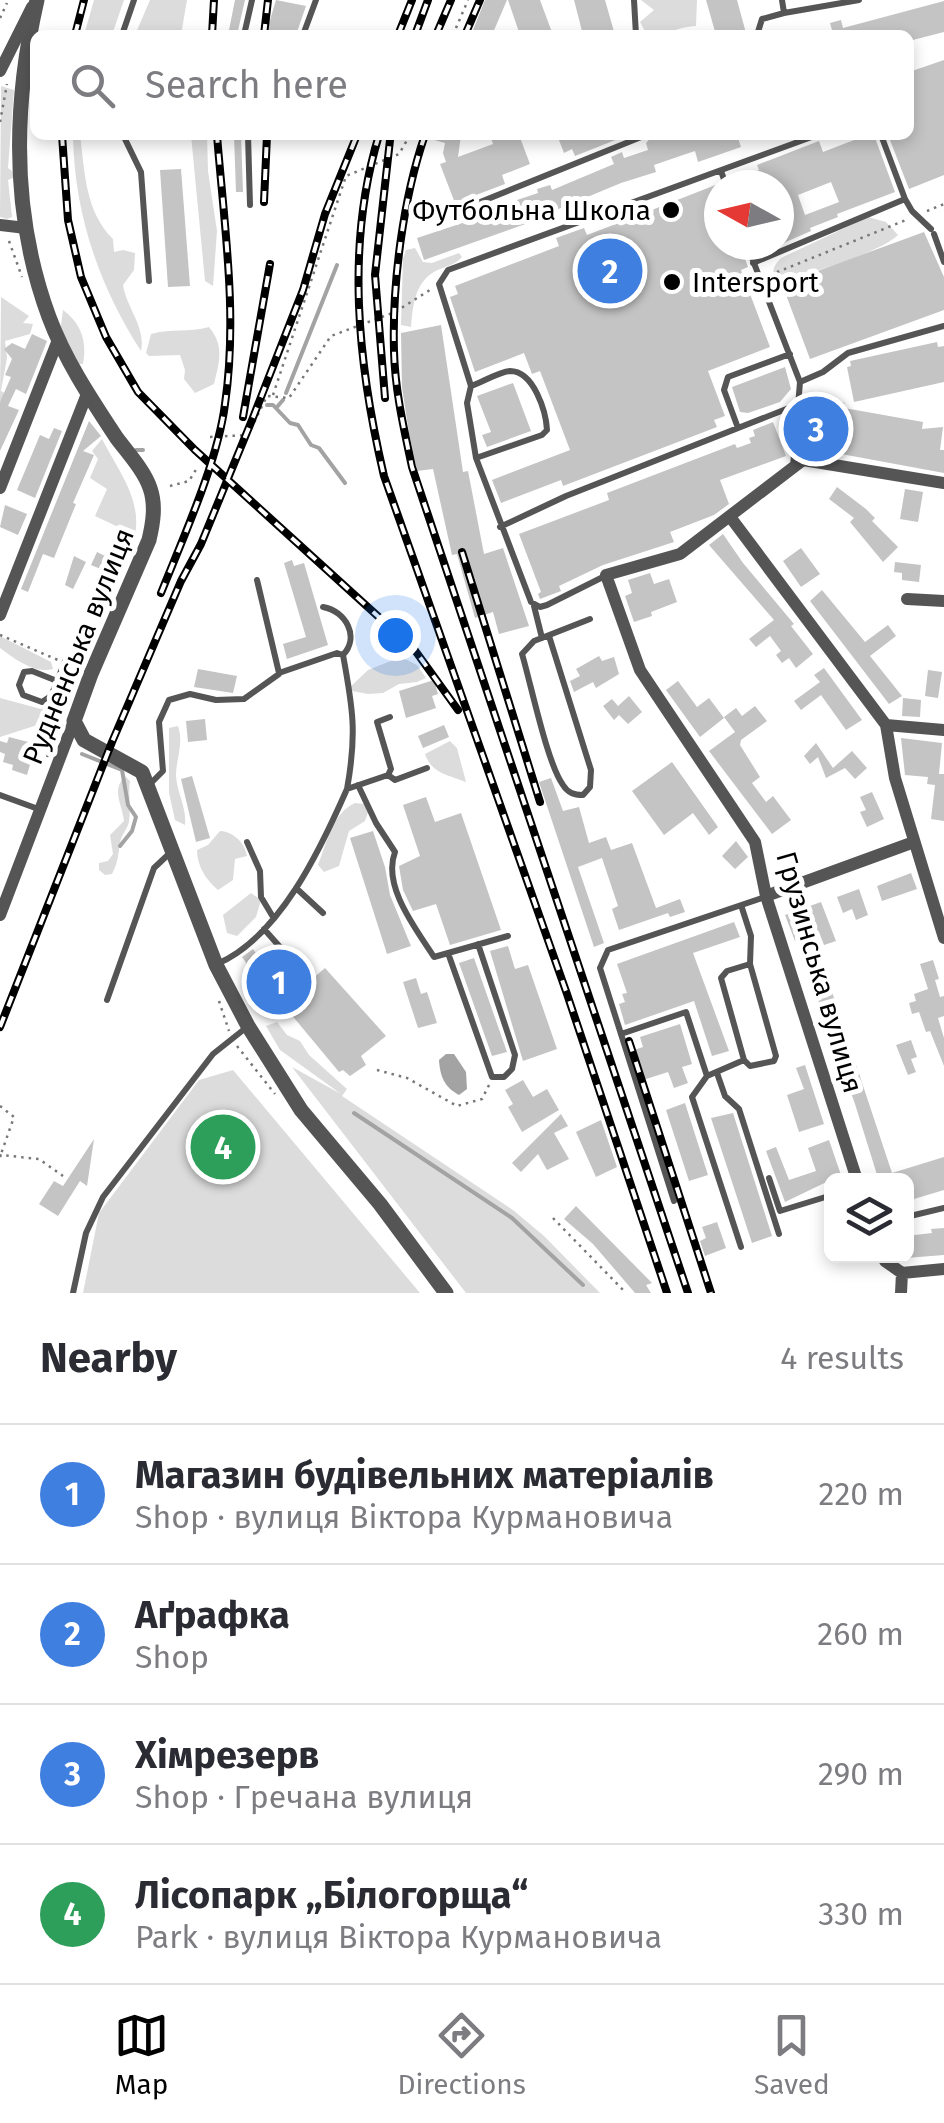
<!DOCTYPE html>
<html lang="en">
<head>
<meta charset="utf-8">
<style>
	:root { --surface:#fff; --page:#f7f7f7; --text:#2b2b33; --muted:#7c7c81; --line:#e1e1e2; --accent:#000 }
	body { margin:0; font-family:"Fira Sans",sans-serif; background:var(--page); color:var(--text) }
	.controls { position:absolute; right:30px; bottom:30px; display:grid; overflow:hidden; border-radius:15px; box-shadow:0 5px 15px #0003 }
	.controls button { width:90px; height:90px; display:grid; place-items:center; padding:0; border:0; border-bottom:2px solid var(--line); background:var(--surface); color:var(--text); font:50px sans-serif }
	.compass { position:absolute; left:704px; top:170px; width:90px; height:90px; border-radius:50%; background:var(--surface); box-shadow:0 5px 15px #0003; rotate:278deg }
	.you { position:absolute; left:395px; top:635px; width:35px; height:35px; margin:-25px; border:8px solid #fff; border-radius:50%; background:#1a73e8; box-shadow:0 0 0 15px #1a73e833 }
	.badge { display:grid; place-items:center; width:65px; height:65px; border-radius:50%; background:var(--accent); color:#fff; font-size:32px; font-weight:700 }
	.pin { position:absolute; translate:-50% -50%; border:5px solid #fff; box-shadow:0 2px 10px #0006 }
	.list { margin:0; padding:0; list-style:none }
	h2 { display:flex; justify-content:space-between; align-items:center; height:130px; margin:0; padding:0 40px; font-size:42px }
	h2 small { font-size:32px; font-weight:400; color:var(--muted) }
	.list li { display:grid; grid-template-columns:65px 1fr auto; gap:30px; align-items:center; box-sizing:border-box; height:140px; padding:0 40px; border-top:2px solid var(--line) }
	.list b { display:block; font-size:38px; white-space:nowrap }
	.list p { margin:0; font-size:32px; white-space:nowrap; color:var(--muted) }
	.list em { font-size:32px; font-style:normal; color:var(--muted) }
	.icon { flex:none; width:55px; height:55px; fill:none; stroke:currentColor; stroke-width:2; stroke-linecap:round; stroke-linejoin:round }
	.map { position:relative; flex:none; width:944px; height:1293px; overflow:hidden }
	.search { position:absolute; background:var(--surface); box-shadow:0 5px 15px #0003; left:30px; right:30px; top:30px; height:110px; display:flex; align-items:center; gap:25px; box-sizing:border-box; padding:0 35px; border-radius:15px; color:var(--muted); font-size:38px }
	.sheet { height:690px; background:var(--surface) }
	nav { display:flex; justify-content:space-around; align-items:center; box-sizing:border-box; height:140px; border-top:2px solid var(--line); background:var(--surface); font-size:28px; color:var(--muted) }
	nav a { display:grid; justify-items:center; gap:5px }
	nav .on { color:var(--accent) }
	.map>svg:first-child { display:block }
	.green { fill:#dcdcdc }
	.water { fill:#a3a3a3 }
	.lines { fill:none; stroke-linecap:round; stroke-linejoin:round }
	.stream { stroke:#a3a3a3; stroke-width:4 }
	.building { fill:#c4c4c4; fill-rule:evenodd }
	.path { stroke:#777; stroke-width:2.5; stroke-dasharray:2.5 5; stroke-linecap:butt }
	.service { stroke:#555; stroke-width:6 }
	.minor { stroke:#555; stroke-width:12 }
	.tertiary { stroke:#555; stroke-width:15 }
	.rail-casing { stroke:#000; stroke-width:8 }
	.rail { stroke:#fff; stroke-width:4; stroke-dasharray:11; stroke-linecap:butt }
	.poi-dot { fill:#000; stroke:#fff; stroke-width:4 }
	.labels { text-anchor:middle; stroke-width:10; stroke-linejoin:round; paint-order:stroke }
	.poi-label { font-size:28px; fill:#000; stroke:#fff; text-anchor:end }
	.street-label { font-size:28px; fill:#000; stroke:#fff }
</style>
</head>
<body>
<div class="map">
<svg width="944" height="1293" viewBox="0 0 944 1293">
	<rect width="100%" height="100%" fill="#fff"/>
	<path class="green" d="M94 0H124L112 35H84Z
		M150 0H187L181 35H135Z
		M641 0H697L696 26C677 27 669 35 647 35L640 22 654 10Z
		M1 86 14 90 8 168 12 171 13 178 8 180 12 217 7 219 0 217Z
		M73 135H80C85 173 85 211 113 239L114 252 123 250 135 253 134 270 123 285C127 309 146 327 141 351 99 286 74 213 73 135Z
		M191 135H207L208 171 217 231 213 286 205 281Z
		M868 217 886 222 898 235C880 253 802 276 776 282 771 272 773 266 781 258Z
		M415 248 423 262 432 263 459 253 462 257C454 265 450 265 440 269 415 279 413 304 411 327L401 325 403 259 406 250Z
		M1 297 29 316 23 323 33 324 30 334 5 341 7 358 1 391 10 396 9 401H0Z
		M63 310C82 324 87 342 83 364H78L60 333Z
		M209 327C225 346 219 363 214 384L195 393 184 379 185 370 180 355 149 356 146 353 151 334C172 328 188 333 209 327Z
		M102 439C118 470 142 499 135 535L95 516 107 489 90 478 98 459 92 451Z
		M0 636 51 662 53 669C34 674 15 659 0 648Z
		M401 657 417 665 426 678 417 682 399 684 383 693 368 694 347 690 368 670Z
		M65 689 56 719 0 737V698L41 709 52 702 58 691Z
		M178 726C184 744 176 758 176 776 177 793 187 808 185 825L175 820 169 793V728Z
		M450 741 457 748 466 782C449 775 432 774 425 754Z
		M125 776 130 781C128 795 131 809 129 822 127 830 121 835 120 843 118 856 118 862 112 874L105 875 99 870V863L108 861 113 854 110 835 124 821C122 803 111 791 125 776Z
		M355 803 364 804 368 812 365 821 349 831 339 866 324 872 318 865C326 845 333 812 355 803Z
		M220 831C234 832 245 843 247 856L235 859 233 880 218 890C206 880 197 866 197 850L208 845Z
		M251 893 261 900 256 917 237 936 227 933 223 915Z
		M277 1022 287 1035 300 1041 309 1055 347 1089 342 1096 513 1210 544 1236 600 1293H466L292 1067 341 1094 280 1050 266 1026Z
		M233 1070 420 1293H83L99 1213 199 1080Z"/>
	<path class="water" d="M446 1054H454L466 1072 467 1089 459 1095C444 1087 440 1076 439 1060Z"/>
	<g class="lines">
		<path class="stream" d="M286 393 337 265
			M267 405H273L290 423 298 425 311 445 319 448 345 483
			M277 407 283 400
			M136 450H143
			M82 754 122 770 128 805 136 817 132 831 120 846
			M354 1113 512 1218 583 1285"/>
	</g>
	<path class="building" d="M235 0H245L237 35H228Z
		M276 0 306 6 296 35 267 30Z
		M485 0H507L492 35H471Z
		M508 0H540L553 35H520Z
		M574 0H605L615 35H583Z
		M706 0H737L746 33 716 35Z
		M944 1V32L909 41V35H826L825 32 832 30 830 23 841 20 843 28Z
		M944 60V175L909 189 888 135H909V72Z
		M234 135H241L243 192H236Z
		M427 135H461L458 157 493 144 490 135H519L530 164 502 175 505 184 455 203 440 164 446 162 443 153 445 143 427 138Z
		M557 135H628L575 156 572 149 564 153Z
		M653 135H737L741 147 698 162 695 151 683 155 654 165 656 172 621 183 544 215 545 217 424 260 417 238 517 205V200L538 193 537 189 550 185 552 190 614 164 611 157 622 152 624 158 648 150 646 143Z
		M867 135H874L895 192 837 214 838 217 810 228 811 231 779 245V224L790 220 783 201 779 202V185H733L732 180 759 170 757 165 770 160 819 141 823 152ZM831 182 839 202 805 215 798 195Z
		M181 169 190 286 168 287 160 170Z
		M718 184 719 245H740L748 267 741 270 770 347 708 371 725 416 714 420 717 427 563 486 561 480 501 503 492 480 570 450 540 371 532 374 524 353 475 372 450 297 458 294 455 286 559 246 556 238 584 228 587 235 621 222 618 215 636 208 639 215Z
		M924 232 944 277V310L810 359 782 284Z
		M441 325 463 472 468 471 484 554 503 548 529 626 499 634 493 612 475 618 457 554 452 555 433 469 417 471 409 433 402 387 401 333Z
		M32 334 47 341 26 394 16 389 8 406 19 410 0 451V402L11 377 5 375 12 359 4 349 12 343 25 349Z
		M937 342 938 347 944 346V382L854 402 847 367 851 366 850 361Z
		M785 367 791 389 780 402 748 413 740 412 732 387Z
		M513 383 531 431 487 447 482 435 491 432 477 396Z
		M813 398 846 403 833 406 923 422 922 429 943 427 940 450H944V473L825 451 802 450Z
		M89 421 101 436 83 451 94 455 73 503 76 504 54 558 43 554 28 592 21 589Z
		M773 422 786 456 720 480 729 504 714 515 670 532 674 542 603 565 559 586 561 591 540 599 538 594 541 592 519 534 609 500 607 493 735 444 737 448 751 443 749 438 755 436 753 430Z
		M54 428 62 431 35 498 17 490 40 435 49 439Z
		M837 487 866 509 875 518 872 521 898 547 883 562 850 522 854 518 829 499Z
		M905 489 923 492 918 522 900 519Z
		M5 505 27 514 18 535 0 527Z
		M121 530 134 536 104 612 88 605 103 570 91 565 97 552 109 558Z
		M723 534 743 563 794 624 791 626 813 654 796 668 789 658 782 663 776 655 781 651 770 636 756 647 749 639 774 620 709 545Z
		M801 548 820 574 801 587 783 561Z
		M74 556 86 562 73 589 65 585Z
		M292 560 294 566 304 563 328 645 287 659 283 644 306 637 284 563Z
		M895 562 921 565 919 582 902 580V573L894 572Z
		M650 573 654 584 669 579 677 602 651 612 652 616 634 622 625 596 632 593 628 580Z
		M822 590 865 642 888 625 896 636 870 656 902 696 889 704 810 601Z
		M599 656 602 661 614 657 619 674 596 688 593 682 574 692 570 681 580 676 576 669Z
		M824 668 862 720 846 730 821 695 801 710 794 701 820 682 814 675Z
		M198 669 237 676 233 693 194 687Z
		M928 670 942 672 938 698 925 696Z
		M434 680 438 694 432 696 436 708 406 718 399 691Z
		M678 681 697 707 709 698 724 718 700 737 666 690Z
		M629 696 642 712 628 724 619 715 614 720 603 706 612 699 618 706Z
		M903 698 921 700 920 717 902 716Z
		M755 706 767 721 741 740 740 745 760 777 752 783 766 802 773 796 791 820 772 834 709 751 735 732 724 717 736 708 742 716Z
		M205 719 207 740 188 742 186 721Z
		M444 725 449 737 423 748 418 736Z
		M9 737 36 744 27 775 12 770 13 765 3 762 5 754 0 752V741L7 743Z
		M901 738 942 743 939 774H944V821L931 819 935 785 927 784 928 777 905 775Z
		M816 743 833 768 852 751 867 768 855 779 845 768 826 778 818 757 810 764 804 756Z
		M672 762 718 827 709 835 693 813 664 835 632 791Z
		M192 776 210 838 196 842 181 779Z
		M551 778 563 811 579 807 589 843 606 837 611 850 632 843 656 908 680 899 685 912 670 917 668 913 619 930 612 909 618 906 602 858 578 867 604 943 594 947 539 782Z
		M872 792 884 819 867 827 860 812 866 810 860 797Z
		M426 797 435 822 461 813 501 930 450 945 436 904 413 911 403 890 399 866 420 856 403 805Z
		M373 831 385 867 390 895 411 946 387 954 350 838Z
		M736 841 748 857 735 869 722 856Z
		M911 873 917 889 882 901 877 886Z
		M859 889 868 915 856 920 852 909 843 913 837 897Z
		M821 902 836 941 824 945 819 932 795 941 785 915Z
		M734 922 740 937 693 953 729 1051 712 1056 694 1001 625 1025 619 1004 625 1002 622 994 627 993 617 964Z
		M508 946 515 969 528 965 557 1049 523 1061 490 951Z
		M253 949 260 959 268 952 299 990 325 968 386 1036 361 1056 366 1065 350 1076 343 1070 339 1072 251 966 249 967 242 957Z
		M474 958 507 1052 492 1056 459 963Z
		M933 960 939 979 935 980 940 997 944 996V1016L938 1018 944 1038V1066L930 1031 926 1032 919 1012 912 1014 909 1003 916 1001 914 994 928 989 920 964Z
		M416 978 421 994 427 992 437 1023 418 1028 403 982Z
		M832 992 892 1173 944 1157V1190L914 1199 912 1193 906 1194V1180H876L878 1178 855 1104 817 997Z
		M680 1024 692 1064 682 1067 688 1083 674 1088 668 1072 643 1080 634 1050 643 1047 640 1037Z
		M911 1040 917 1057 911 1059 916 1072 908 1075 896 1045Z
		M805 1065 824 1124 799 1132 787 1095 804 1089 796 1068Z
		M523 1080 533 1097 547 1089 559 1110 522 1132 508 1107 513 1104 505 1090Z
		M685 1103 708 1175 689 1181 666 1110Z
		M733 1113 772 1236 752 1243 711 1118Z
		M561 1114 568 1126 554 1133 569 1159 547 1170 538 1154 521 1172 512 1163Z
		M601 1120 617 1167 596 1177 576 1132Z
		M94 1139 87 1186 80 1181 58 1216 39 1204 54 1181 63 1186Z
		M829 1140 841 1175 785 1202 766 1151 776 1147 789 1180 816 1171 808 1148Z
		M576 1206 652 1283 646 1285 651 1293H635L593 1244 564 1219Z
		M717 1222 726 1248 705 1256 700 1241 706 1238 702 1227Z
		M944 1228V1255L906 1258V1236L932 1233 931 1229Z"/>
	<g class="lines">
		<path class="path" d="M0 18 7 3
			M453 35 468 0
			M0 122 7 84
			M927 211 944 204
			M9 241 22 277
			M770 275 906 220
			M273 395 346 176 399 154 410 135
			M210 437 248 435 267 396 289 398 331 336 395 312 433 288
			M170 486 189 481 197 468
			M0 635 58 660
			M47 757 55 736
			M219 1001 229 1031
			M237 1046 275 1094
			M377 1070 407 1078 457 1106 482 1099 490 1083
			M0 1106 14 1117 1 1154
			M0 1157 1 1155 39 1159 63 1176
			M553 1218 626 1293"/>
		<path class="service" d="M634 0 636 35
			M782 0 784 13 859 0
			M122 35 134 0
			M244 35 252 0
			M303 35 316 0
			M757 35 762 19 784 13
			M123 135 141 172 149 281
			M248 135 250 205
			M881 135 905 199 912 211 931 229
			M721 171 726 185
			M463 209 646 135
			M934 234 944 262
			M747 245 800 382 793 467
			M753 263 905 199
			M800 382 823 372 848 353 944 326
			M471 386C482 382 499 372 510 371 534 371 546 412 547 430L542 435 476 458
			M738 428 724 390 728 377 790 354
			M500 527 566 496 799 404
			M605 576 547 605 540 607 531 602 476 458 467 403 471 386 439 284 448 270 817 135
			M257 580 279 673 337 653 343 655C353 709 357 734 347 789
			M534 606 542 638
			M323 607C346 611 360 637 343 655
			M549 636 591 770 590 787 583 795C574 795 568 793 563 785 547 763 531 684 522 654L534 641 590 619
			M57 681 32 671 24 672 19 685 23 695 42 702 51 696 65 661
			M388 775 395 780 427 768
			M149 785 163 771 159 722 169 700 190 694 216 700 244 699 279 674
			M358 785 376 823 395 852C382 886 416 929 434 957L508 936
			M0 795 41 810
			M247 842 260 871 261 897 273 917
			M296 888 323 913
			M741 905 751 936 750 964 776 1056 774 1061 750 1066 744 1060 721 978 727 971 750 964
			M264 929 304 974
			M448 953 492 1077H504L512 1069 515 1055 478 944
			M217 964C280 937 321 848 347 789L388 775 391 769 377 722 390 717
			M107 1000 154 868 171 852
			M621 1034 600 968 608 950 765 897
			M717 1073 725 1096 739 1109 779 1234
			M707 1076 692 1097 741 1247
			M769 1178 780 1211 832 1195
			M674 1201 621 1034 686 1012 707 1076 744 1060
			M906 1217 944 1208
			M73 1293 86 1233 103 1197 213 1054 247 1027"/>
		<path class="minor" d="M0 71 32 7
			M0 225 26 228
			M0 488 58 340
			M731 518 886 725 895 778 944 938
			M907 599 944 601
			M0 615 87 394
			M886 725 944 730
			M766 896 914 842
			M0 915 74 721
			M857 1180 766 896 755 842 640 670 606 575 680 554 803 460 944 483
			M883 1256 885 1261 902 1273 901 1293
			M902 1273 944 1269"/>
		<path class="tertiary" d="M37 0C13 105 11 214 49 317 65 360 91 399 116 437 127 452 144 470 150 488 156 505 153 523 149 540L91 674 74 721 84 740 142 772 216 965 248 1026 301 1110 380 1204 446 1293"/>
		<defs>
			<path id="rail" d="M75 35 84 0
				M212 35 214 0
				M264 35 268 0
				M398 35 412 0
				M415 35 428 0
				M436 35 451 0
				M465 35 480 0
				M62 135 68 220 81 277 106 337 138 392 195 450 414 649 458 710
				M379 135C345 246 358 365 384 476L567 994 667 1293
				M425 135C403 198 392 285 394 351 395 391 404 429 412 467L688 1293
				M264 202 267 135
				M385 398 375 275 390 140
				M243 417 270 264
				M462 552 540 802
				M161 593C183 538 218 461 225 404 238 315 224 224 217 135
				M0 1027 112 742 181 581 201 544 252 420 303 290 325 214 357 135
				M629 1041 711 1293"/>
		</defs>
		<use href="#rail" class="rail-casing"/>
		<use href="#rail" class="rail"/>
	</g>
	<g class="poi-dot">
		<circle cx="671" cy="210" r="10"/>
		<circle cx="672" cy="282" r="10"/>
	</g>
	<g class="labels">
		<g class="poi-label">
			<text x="651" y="220">Футбольна Школа</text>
			<text x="692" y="292" text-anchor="start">Intersport</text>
		</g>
		<g class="street-label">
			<text transform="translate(78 646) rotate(-68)" y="10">Рудненська вулиця</text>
			<text transform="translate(820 972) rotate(74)" y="10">Грузинська вулиця</text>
		</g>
	</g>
</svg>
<div class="controls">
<button><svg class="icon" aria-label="layers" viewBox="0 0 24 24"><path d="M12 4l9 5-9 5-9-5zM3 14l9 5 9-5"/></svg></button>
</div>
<svg class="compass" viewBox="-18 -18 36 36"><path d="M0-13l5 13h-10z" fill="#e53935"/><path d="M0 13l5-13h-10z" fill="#7c7c81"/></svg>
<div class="you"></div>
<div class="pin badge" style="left:279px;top:982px;background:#3f7fe0">1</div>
<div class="pin badge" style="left:610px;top:271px;background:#3f7fe0">2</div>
<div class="pin badge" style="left:816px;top:429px;background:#3f7fe0">3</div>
<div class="pin badge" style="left:223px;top:1147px;background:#2e9e5b">4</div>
<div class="search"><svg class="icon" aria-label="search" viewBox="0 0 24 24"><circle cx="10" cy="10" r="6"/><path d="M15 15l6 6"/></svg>Search here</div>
</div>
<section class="sheet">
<h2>Nearby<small>4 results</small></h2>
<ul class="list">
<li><span class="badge" style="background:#3f7fe0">1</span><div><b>Магазин будівельних матеріалів</b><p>Shop · вулиця Віктора Курмановича</p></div><em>220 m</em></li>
<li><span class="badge" style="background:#3f7fe0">2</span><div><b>Аґрафка</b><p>Shop</p></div><em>260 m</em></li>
<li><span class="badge" style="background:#3f7fe0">3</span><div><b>Хімрезерв</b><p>Shop · Гречана вулиця</p></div><em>290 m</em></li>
<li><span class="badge" style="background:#2e9e5b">4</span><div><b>Лісопарк „Білогорща“</b><p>Park · вулиця Віктора Курмановича</p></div><em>330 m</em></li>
</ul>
</section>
<nav>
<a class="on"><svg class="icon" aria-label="map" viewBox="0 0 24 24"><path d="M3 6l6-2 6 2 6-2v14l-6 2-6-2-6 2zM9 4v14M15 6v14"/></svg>Map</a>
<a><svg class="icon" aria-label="directions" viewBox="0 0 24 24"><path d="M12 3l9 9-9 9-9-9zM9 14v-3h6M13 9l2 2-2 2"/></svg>Directions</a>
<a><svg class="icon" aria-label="saved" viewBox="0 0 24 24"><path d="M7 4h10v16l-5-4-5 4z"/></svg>Saved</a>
</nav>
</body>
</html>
